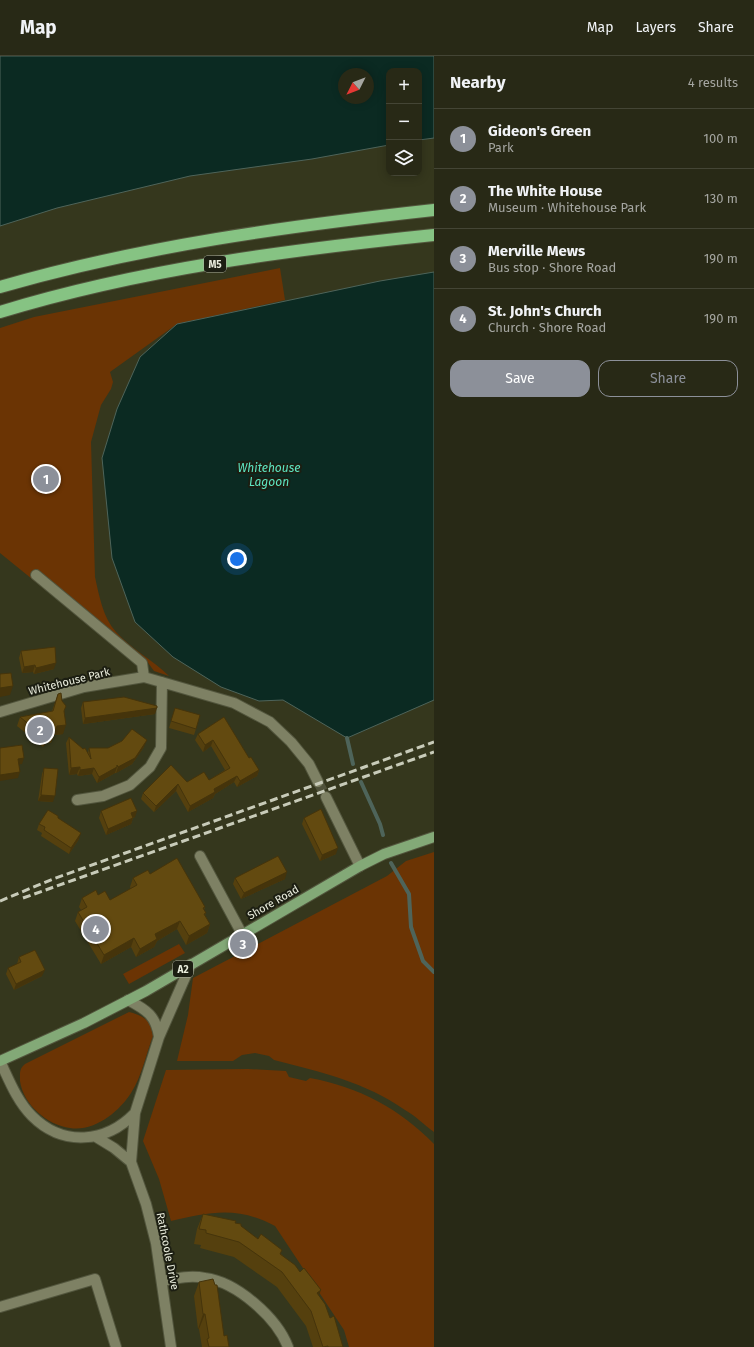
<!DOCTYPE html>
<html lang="en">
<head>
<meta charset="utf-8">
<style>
	:root { --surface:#282916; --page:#30311f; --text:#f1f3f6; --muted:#a5a6a1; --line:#444535; --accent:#8c9099 }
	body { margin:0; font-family:"Fira Sans",sans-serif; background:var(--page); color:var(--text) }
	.controls { position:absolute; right:12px; top:12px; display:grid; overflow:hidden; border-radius:8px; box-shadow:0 2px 10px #0003 }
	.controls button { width:36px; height:36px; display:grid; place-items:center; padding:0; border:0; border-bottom:1px solid var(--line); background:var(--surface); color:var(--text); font:20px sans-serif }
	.compass { position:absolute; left:338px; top:12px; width:36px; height:36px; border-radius:50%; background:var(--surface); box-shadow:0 2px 10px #0003; rotate:228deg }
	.you { position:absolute; left:237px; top:503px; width:14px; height:14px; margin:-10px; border:3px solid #fff; border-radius:50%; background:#1a73e8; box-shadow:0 0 0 6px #1a73e833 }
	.badge { display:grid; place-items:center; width:26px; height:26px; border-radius:50%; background:var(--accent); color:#fff; font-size:13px; font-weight:700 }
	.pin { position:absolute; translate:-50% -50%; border:2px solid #fff; box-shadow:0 1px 4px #0006 }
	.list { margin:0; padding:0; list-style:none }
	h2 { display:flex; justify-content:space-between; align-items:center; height:52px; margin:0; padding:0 16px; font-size:17px }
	h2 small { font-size:13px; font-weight:400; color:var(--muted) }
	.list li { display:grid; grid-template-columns:26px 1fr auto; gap:12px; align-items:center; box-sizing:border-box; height:60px; padding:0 16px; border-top:1px solid var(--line) }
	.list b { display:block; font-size:15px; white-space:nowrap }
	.list p { margin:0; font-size:13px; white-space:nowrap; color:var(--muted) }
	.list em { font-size:13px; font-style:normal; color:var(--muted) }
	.actions { display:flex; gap:8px; padding:12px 16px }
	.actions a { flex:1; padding:9px 0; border:1px solid var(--accent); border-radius:12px; text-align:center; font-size:14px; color:var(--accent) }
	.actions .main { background:var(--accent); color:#fff }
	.icon { flex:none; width:22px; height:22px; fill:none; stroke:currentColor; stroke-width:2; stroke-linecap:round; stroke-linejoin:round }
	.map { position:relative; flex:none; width:434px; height:1291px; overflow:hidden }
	header { display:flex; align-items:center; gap:24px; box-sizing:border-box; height:56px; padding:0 20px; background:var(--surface); border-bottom:1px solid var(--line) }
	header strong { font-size:19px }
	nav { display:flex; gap:22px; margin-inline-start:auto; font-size:14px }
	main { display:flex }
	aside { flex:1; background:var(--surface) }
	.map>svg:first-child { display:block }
	.green { fill:#6b3404 }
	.water { fill:#0b2a22; stroke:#4e645a; fill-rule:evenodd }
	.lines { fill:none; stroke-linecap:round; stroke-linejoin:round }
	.stream { stroke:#4e645a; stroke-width:4 }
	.minor-tunnel { stroke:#50523a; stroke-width:10; stroke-dasharray:10 5; stroke-linecap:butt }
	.minor-casing { stroke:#52553d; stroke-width:12 }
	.tertiary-casing { stroke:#52553d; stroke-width:12 }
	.primary-casing { stroke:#52553d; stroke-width:12 }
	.motorway-casing { stroke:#52553d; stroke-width:14 }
	.minor { stroke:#7e8164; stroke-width:10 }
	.tertiary { stroke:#7e8164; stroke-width:10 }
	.primary { stroke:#83a977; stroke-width:10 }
	.motorway { stroke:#86c383; stroke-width:12 }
	.rail { stroke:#c8cbb9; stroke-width:3; stroke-dasharray:8 4; stroke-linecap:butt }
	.wall { fill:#55400e }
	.shaded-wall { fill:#45340b }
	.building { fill:#634a10; stroke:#45340b }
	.labels { text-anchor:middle; stroke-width:4; stroke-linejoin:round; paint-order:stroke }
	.shield { fill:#1c1e12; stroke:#acafa0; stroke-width:1 }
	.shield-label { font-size:10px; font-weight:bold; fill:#eaeddd }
	.street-label { font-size:11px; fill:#eaeddd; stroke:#1c1e12 }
	.water-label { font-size:12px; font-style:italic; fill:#5ee6c2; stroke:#1c1e12 }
</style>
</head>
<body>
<header>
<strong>Map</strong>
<nav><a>Map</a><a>Layers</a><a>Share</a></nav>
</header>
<main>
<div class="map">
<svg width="434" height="1291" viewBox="0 0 434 1291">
	<rect width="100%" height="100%" fill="#35371d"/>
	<path class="green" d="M280 212 285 244 177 268 110 316 113 326 111 333 101 349 91 386 95 521C99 539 103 562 116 576 131 593 153 604 169 620L154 615 146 604 101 579 0 497V272L34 261Z
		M434 796V1076C424 1069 416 1060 405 1054 365 1026 321 1016 274 1004L269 1000 255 997 242 999 233 1005H177L188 959 193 922 387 820 406 805Z
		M179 888 185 897 129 928 123 918Z
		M129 956C142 959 153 965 153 980 146 998 142 1020 131 1037 119 1056 94 1076 70 1072 47 1069 23 1048 20 1025 20 1017 19 1013 25 1008Z
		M248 1013 286 1015 289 1021 306 1025 310 1022C359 1031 400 1053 434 1088V1291H349L344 1274 275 1170C238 1150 210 1156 171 1165L159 1123 143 1085 166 1014Z"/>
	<path class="water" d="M0 0H434V82L419 84V15H389V89L312 103 190 120 57 152 0 170ZM344 18H368V42H344Z
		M434 216V644L347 682 283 644 259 645 221 631 173 601 135 566 112 502 102 402 117 353 140 301 177 268 380 225Z"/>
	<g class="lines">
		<path class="stream" d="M347 682 353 708
			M361 726 380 768 383 779
			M391 807 409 838 411 871 423 905 434 916"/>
		<path class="minor-tunnel" d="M318 726 326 741"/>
		<defs>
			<path id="minor" d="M36 519 142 607 144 621
				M0 656 84 631 144 621 234 647 270 666 291 686 309 708 318 726
				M326 741 360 810
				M77 744 103 740 130 729 150 711 161 692 162 626
				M200 800 242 878
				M162 1225C177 1222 191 1219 205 1222 237 1226 277 1262 288 1291
				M0 1251 95 1223 116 1291"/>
			<path id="tertiary" d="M128 944C147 954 156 960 159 981
				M0 1005C9 1024 17 1045 32 1060 63 1091 106 1087 135 1057
				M96 1081 114 1092 131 1106
				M171 1291 156 1187 146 1148 131 1106 135 1057 159 981 191 908"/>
			<path id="primary" d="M0 1005 84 967 146 935 360 810 384 798 434 781"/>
			<path id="motorway" d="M0 231C142 190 288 170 434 154
				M0 256C141 213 288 194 434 179"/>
		</defs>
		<use href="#minor" class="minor-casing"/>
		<use href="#tertiary" class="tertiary-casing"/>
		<use href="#primary" class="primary-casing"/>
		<use href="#motorway" class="motorway-casing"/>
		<use href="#minor" class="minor"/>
		<use href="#tertiary" class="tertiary"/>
		<use href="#primary" class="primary"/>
		<use href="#motorway" class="motorway"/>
		<path class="rail" d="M23 842 434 696
			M0 845 53 823 434 686"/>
	</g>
	<path class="wall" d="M21 595 54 613 34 618 33 616 22 617 19 602Z
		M58 638 64 655 63 678 54 679 51 687 47 686 43 691 17 670 20 661 52 655Z
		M83 646 155 658 83 668 81 652Z
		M175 652 196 673 194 679 169 672Z
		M224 661 249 702 259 714 257 720 237 731 234 726 215 738 213 742 188 756 176 735 154 756 141 743 143 737 187 726 209 724 225 714 211 690 203 696 195 684 198 678Z
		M69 681 88 697 89 692H108L144 691 132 708 116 717H115L97 727 92 718 78 720 77 718 69 719 66 687Z
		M44 712 53 746 38 745 42 718Z
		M101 755 135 761 133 762 131 768 106 779 99 762Z
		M58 762 79 783 69 798 41 780 42 777 37 774 39 768Z
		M304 762 336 798 320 805 302 768Z
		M150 818 205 851 204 854 206 857 205 859 210 868 207 877 186 889 177 873 157 885 154 891 136 901 131 891 101 908 75 865 78 856 81 854 79 851 82 842 98 839 110 844 131 833 130 831 133 822Z
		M235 822 285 823 241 843 233 828Z
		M19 901 42 920 14 934 6 918 8 912 17 908Z
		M203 1158 235 1167 281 1198 319 1240 330 1262 343 1291H313L306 1270 277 1231 234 1201 200 1192 201 1189 194 1188 197 1173Z
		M199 1226 224 1280 229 1291H202L199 1273H198L194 1240Z"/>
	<path class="shaded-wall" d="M56 607 54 613 34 618 36 612Z
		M35 609 33 616 22 617 24 611Z
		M13 630 10 639 0 641V632Z
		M157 652 155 658 83 668 85 662Z
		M66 669 63 678 54 679 51 687 57 670Z
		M50 677 47 686 43 691 46 682Z
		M147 684 144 691 132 708 116 717 118 711Z
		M213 684 211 690 203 696 205 689Z
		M24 702 22 708 16 709 18 703Z
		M80 711 77 718 69 719 71 712Z
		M117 711 115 717 97 727 99 721Z
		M94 712 92 718 78 720 80 714Z
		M259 714 257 720 237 731 240 725Z
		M20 716 18 722 0 725V719Z
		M237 720 234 726 215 738 213 742 188 756 190 750 214 733Z
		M178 728 176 735 154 756 156 750Z
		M41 739 55 740 53 746 38 745Z
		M137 755 135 761 128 763 131 757Z
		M133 762 131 768 106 779 108 773Z
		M81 777 79 783 69 798 71 792Z
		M338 792 336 798 320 805 322 799Z
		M287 816 285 823 241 843 244 837Z
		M180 865 177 873 157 885 154 891 136 901 140 893 155 878Z
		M210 868 207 877 186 889 189 880Z
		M134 882 131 891 101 908 104 899Z
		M45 914 42 920 14 934 16 928Z
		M321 1234 315 1249 317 1237Z
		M203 1258H205L199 1273H198Z"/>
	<path class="building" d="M55 591 56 607 36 612 35 609 24 611 21 595Z
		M11 617 13 630 0 632V618Z
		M61 637 62 645 66 650 64 655 66 669 57 670 54 678 50 677 46 682 20 661 53 655 58 638Z
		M124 641 157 650V652L85 662 83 646Z
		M175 652 200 659 196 673 171 665Z
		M224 661 249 702 251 701 259 714 240 725 237 720 214 733 215 736 190 750 178 728 156 750 143 737 171 709 187 726 204 716 209 724 230 712 213 684 205 689 198 678Z
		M132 673 147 684 135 702 118 711 117 709V711L99 721 94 712 80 714V711L71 712 69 681 83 693 85 692 91 703 89 692H108L122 685Z
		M22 689 24 702 18 703 20 716 0 719V692Z
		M44 712 58 713 55 740 41 739Z
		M131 742 137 755 131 757 133 762 108 773 101 755Z
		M321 753 338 792 322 799 304 762Z
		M48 754 58 760V762L81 777 71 792 44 774 45 771 39 768Z
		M278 800 287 816 244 837 235 822Z
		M177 802 205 851 203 852 206 857 204 858 210 868 189 880 180 865 155 878 157 883 140 893 134 882 104 899 78 856 87 851 82 842 96 834 98 839 105 835 110 844 137 829 133 822 148 814 150 818Z
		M35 894 45 914 16 928 8 912 21 906 19 901Z
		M203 1158 236 1165 235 1167 241 1168V1170L258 1183 261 1178 282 1194 280 1198 295 1209 300 1216 304 1212 321 1234 317 1237 325 1248 330 1262 334 1260 343 1291H328V1290L323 1291 311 1255 282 1216 239 1186 206 1177V1174L199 1173Z
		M213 1223 215 1229H217L224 1280 227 1279 229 1291H209L207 1283 209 1282 205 1258H203L199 1226Z"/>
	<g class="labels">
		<g class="shield">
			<rect x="204" y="200" width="22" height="16" rx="3"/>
			<rect x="173" y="905" width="20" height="16" rx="3"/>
		</g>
		<g class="shield-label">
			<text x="215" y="212">M5</text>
			<text x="183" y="917">A2</text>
		</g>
		<g class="street-label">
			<text transform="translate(69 625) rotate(-14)" y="4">Whitehouse Park</text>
			<text transform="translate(273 846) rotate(-30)" y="4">Shore Road</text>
			<text transform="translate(168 1195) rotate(79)" y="4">Rathcoole Drive</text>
		</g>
		<g class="water-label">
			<text x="269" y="416">Whitehouse<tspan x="269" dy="14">Lagoon</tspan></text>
		</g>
	</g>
</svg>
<div class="controls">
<button>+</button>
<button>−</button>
<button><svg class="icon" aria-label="layers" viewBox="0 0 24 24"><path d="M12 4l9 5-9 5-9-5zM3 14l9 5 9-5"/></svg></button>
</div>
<svg class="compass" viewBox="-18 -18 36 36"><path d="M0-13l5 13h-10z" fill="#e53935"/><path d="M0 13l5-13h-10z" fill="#a5a6a1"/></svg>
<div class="you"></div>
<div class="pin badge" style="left:46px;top:423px">1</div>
<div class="pin badge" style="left:40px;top:674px">2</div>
<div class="pin badge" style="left:243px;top:888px">3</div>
<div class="pin badge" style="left:96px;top:873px">4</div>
</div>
<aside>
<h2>Nearby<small>4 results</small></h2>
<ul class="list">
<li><span class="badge">1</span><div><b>Gideon's Green</b><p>Park</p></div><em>100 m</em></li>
<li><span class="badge">2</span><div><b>The White House</b><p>Museum · Whitehouse Park</p></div><em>130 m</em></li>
<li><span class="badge">3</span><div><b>Merville Mews</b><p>Bus stop · Shore Road</p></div><em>190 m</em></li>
<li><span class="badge">4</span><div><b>St. John's Church</b><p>Church · Shore Road</p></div><em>190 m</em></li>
</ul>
<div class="actions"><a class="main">Save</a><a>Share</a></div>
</aside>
</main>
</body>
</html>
